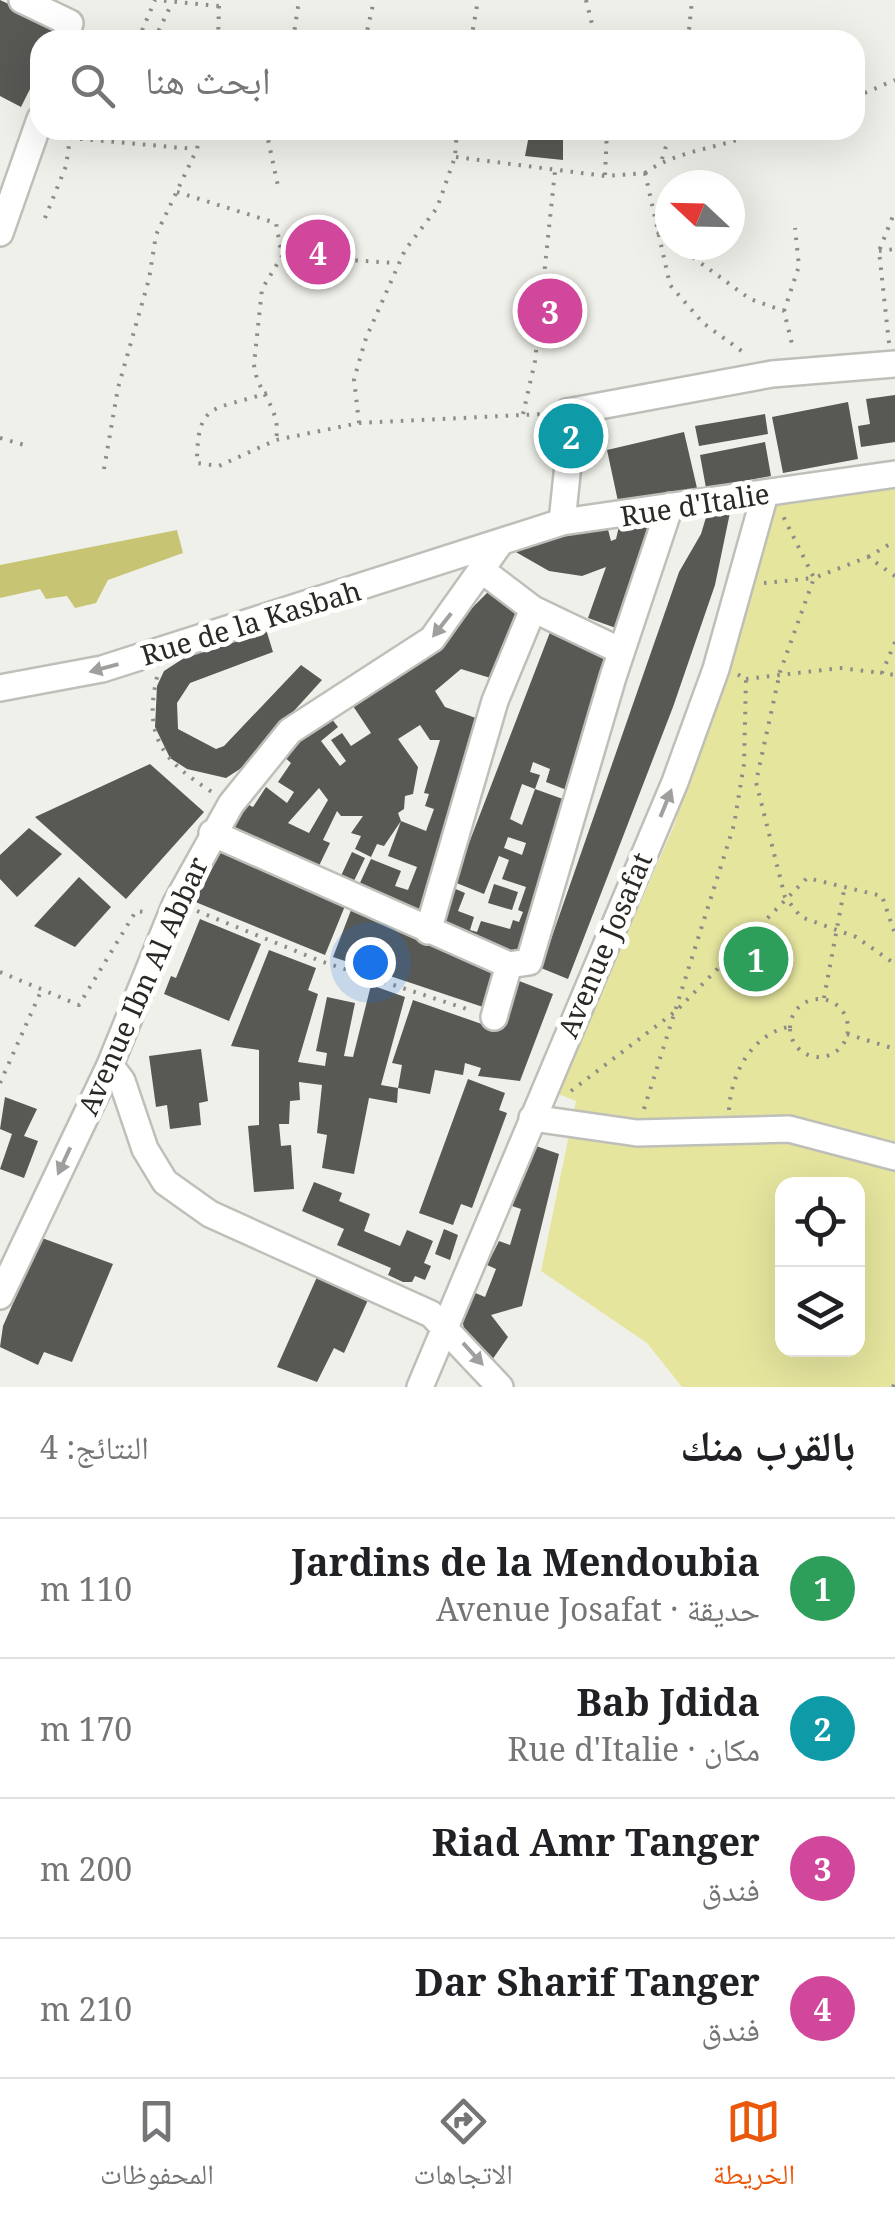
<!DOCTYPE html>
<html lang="ar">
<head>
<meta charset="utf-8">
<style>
	:root { --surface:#fff; --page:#f2f2f2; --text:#202124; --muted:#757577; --line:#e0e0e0; --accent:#ea580c }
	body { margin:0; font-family:"Noto Serif","Noto Naskh Arabic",serif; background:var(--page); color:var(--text); direction:rtl }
	.controls { position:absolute; right:30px; bottom:30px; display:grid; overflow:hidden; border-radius:20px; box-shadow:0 10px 40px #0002 }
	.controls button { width:90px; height:90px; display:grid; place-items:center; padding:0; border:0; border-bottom:2px solid var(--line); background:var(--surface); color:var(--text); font:50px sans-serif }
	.compass { position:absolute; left:655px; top:170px; width:90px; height:90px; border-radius:50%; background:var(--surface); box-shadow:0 10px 40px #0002; rotate:292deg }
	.you { position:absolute; left:370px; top:962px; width:35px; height:35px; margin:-25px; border:8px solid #fff; border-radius:50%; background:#1a73e8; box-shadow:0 0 0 15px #1a73e833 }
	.badge { display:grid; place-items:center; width:65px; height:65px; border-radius:50%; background:var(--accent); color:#fff; font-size:32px; font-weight:700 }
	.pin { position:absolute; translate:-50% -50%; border:5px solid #fff; box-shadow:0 2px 10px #0006 }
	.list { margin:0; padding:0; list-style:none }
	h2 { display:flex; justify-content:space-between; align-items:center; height:130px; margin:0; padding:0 40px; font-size:42px }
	h2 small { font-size:32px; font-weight:400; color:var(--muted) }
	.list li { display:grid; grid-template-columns:65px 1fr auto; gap:30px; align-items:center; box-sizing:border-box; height:140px; padding:0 40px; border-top:2px solid var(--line) }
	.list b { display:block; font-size:38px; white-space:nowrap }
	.list p { margin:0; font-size:32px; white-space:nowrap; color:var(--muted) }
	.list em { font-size:32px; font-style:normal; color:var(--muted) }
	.icon { flex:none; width:55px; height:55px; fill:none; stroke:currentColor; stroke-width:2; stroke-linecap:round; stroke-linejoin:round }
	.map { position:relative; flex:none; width:895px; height:1387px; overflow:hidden; direction:ltr }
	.search { position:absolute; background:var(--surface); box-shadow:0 10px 40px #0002; left:30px; right:30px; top:30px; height:110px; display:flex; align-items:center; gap:25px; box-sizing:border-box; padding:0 35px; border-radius:30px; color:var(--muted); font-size:38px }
	.sheet { height:690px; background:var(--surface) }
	nav { display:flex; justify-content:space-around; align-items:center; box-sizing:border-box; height:140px; border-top:2px solid var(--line); background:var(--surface); font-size:28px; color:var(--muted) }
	nav a { display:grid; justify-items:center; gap:5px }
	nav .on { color:var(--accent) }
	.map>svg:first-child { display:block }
	.green { fill:#e5e59e; fill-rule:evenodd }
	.forest { fill:#c7c574 }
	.building { fill:#585854; fill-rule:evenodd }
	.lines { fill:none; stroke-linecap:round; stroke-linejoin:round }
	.minor-casing { stroke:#bfbfba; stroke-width:30 }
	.path { stroke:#8c8c88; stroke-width:4; stroke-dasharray:2.5 8; stroke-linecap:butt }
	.minor { stroke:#fff; stroke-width:25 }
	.oneway { fill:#9f9f9e }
	.labels { text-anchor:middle; stroke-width:10; stroke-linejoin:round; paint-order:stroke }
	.street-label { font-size:28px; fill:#292927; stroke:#fffffe }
</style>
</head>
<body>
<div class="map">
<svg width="895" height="1387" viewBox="0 0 895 1387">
	<rect width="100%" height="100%" fill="#f0f0ea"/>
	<path class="green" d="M895 485V1387H682L647 1343 541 1271 576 1101 558 1094 675 823 776 501ZM782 1184H858V1350H782Z"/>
	<path class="forest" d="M177 530 183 553 108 580 96 603 75 608 67 596 46 599 40 589 0 598V565Z"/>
	<path class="building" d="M0 0 61 28 55 40H40V69L21 107 0 96Z
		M530 130H563V160L525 156Z
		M895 395V442L861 447 858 426 870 424 866 399Z
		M848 402 858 459 783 473 772 417Z
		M765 414 768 434 699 446 695 426Z
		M684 432 697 488 619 506 607 450Z
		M765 442 771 476 706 488 700 455Z
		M732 503 715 585 673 707 568 979 541 968 679 572 701 534 710 504Z
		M669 509 627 632 588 618 606 567 582 576 549 571 514 551 606 522 611 541 616 539 621 518Z
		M497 583 530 611 497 680 461 669 435 691 445 707 487 722 430 872 435 874 419 916 359 885 371 859 401 871 395 886 408 890 417 867 388 856 401 821 384 846 377 844 371 857 355 849 361 836 351 833 363 816H341L337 811 323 840 330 843 316 872 229 831 243 802 253 807 266 787 287 803 294 792 278 782 291 763 281 754 328 714 338 727 321 741 340 766 346 761 331 740 342 733 351 746 371 733 349 700 450 630ZM420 725 430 740H440L424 793 429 794 425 806 434 809 426 831 401 821 398 813 404 809 405 796 413 794 418 767 398 739ZM319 788 328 800 309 833 288 823Z
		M265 626 273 652 190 683 177 703 178 729 216 749 224 746 301 665 322 680 243 767 226 778 187 769 170 758 155 727 157 686 164 671 204 645Z
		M552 627 617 650 572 792 546 782 550 769 533 762 530 772 540 775 535 789 522 784 510 819 522 825 535 789 574 803 525 950 515 955 436 926 451 887 465 893 458 911 474 917 470 930 477 932 481 921 510 929 513 920 519 922 523 912 518 910 526 887 502 879 509 860 499 856 484 894 454 882ZM508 837 526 843 522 855 504 848Z
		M150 764 204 812 126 899 35 817Z
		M29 828 62 854 17 897 0 879V855Z
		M215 847 347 901 325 955 193 901Z
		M352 852 365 858 353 883 340 878Z
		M79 877 111 907 75 947 34 926Z
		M494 884 518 892 512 910 488 903Z
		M353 905 497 965 483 1007 333 957Z
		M200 919 261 944 229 1021 164 994 171 976 176 978Z
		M269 950 316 968 308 990 318 994 298 1062 325 1066 327 1053 316 1051 327 997 355 1003 344 1056 353 1057 371 985 405 997 381 1085 398 1088 397 1103 369 1098 354 1174 322 1168 327 1135 317 1133 322 1085 299 1082 300 1100 290 1101 289 1124H279L281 1146 291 1145 294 1189 254 1192 248 1126 259 1125V1050L231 1046Z
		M514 979 553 994 520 1081 478 1076 481 1068 465 1063 463 1075 435 1070 430 1094 398 1088 402 1065 392 1063 413 1000 496 1029Z
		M201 1049 208 1101 199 1103 201 1125 170 1129 167 1105 156 1107 149 1056Z
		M468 1079 505 1093 499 1110 507 1113 472 1208 461 1204 453 1225 419 1213Z
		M5 1097 37 1109 24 1136 38 1141 24 1178 0 1169 12 1134 0 1129Z
		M536 1146 559 1154 522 1306 491 1315 508 1337 492 1360 465 1335 462 1318 473 1292 485 1297 496 1269 487 1265 499 1241 510 1245 521 1209 512 1206Z
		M314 1182 342 1193 339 1201 370 1214 364 1231 400 1246 407 1230 433 1241 424 1263 431 1266 425 1280 415 1276 412 1282H403L388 1275 391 1268 337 1245 344 1229 302 1211Z
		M444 1229 458 1235 450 1260 435 1254Z
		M42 1238 113 1264 72 1362 44 1352 38 1365 0 1347 3 1326Z
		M317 1277 368 1300 344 1353 334 1348 317 1382 277 1367Z"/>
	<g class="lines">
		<defs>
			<path id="minor" d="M22 0 70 23 65 40
				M0 233 40 119
				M567 412 772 374 895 364
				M562 522 571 436
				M483 571 533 609 621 651
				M0 688 102 669 562 522 895 474
				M212 833 509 965 529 962 613 677 670 506
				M428 931 495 701 533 609
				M494 1017 509 965
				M110 1065 122 1081 145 1149 165 1182 210 1214 431 1314 500 1387
				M532 1118 637 1133 789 1129 895 1157
				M0 1296 110 1065 176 903 231 804 290 731 432 639 498 546
				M420 1387 675 782 716 669 765 494"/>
		</defs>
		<use href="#minor" class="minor-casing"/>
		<path class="path" d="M586 0 596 40
			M138 40 155 0 219 6
			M154 40 172 3
			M218 40 219 6 223 0
			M293 40 299 0
			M365 40 374 0
			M471 40 478 0
			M688 40 692 0
			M855 97 895 80
			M266 130 278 186
			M456 157 605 176 645 173
			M662 159 671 130
			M645 173 670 285 703 323 747 355
			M645 173C679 148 725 149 762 130
			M605 175 607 130
			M177 192 276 223 282 256 262 289 254 364C256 393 282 407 276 440
			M45 218 66 166 70 138 195 149
			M657 232 670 241
			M676 245 750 299 784 311 793 348
			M879 251 895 249
			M282 256 397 263
			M784 311 799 266 795 228
			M889 343 879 251 895 211
			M267 393C214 411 197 400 197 463L219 466 276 440 359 423 543 414
			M523 414 535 361 555 171
			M359 423 354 379 366 338 405 250 437 208 455 157 457 130
			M0 438 28 446
			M104 469 118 388 149 279 156 235 197 149 201 130
			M868 557 895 541
			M895 576 868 557 814 578 780 672 756 782 785 897 801 917 856 937 895 964
			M764 583 814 578 783 516
			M895 642 882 673 895 675
			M157 677C143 737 163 761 212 792
			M746 679 840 668 882 673
			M197 911 323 962 470 1010
			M0 972 79 1005 136 911 145 912
			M824 998 845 885
			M790 1028a29 29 0 1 1 58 0a29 29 0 1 1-58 0Z
			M847 1034 895 1049
			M0 1083 42 989
			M571 1091 676 1011 807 878 882 896 895 934
			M644 1109 734 825 744 764 746 679 737 674
			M729 1110C731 1073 752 1035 788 1027
			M893 1387 895 1382"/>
		<use href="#minor" class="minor"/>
	</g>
	<defs><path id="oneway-solid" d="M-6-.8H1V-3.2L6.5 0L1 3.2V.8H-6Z" transform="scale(2.5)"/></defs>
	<g class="oneway">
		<use href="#oneway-solid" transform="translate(442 625) rotate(128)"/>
		<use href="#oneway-solid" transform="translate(104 668) rotate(165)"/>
		<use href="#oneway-solid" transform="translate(666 803) rotate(-68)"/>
		<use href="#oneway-solid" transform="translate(64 1161) rotate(115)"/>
		<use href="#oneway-solid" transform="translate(473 1354) rotate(48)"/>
	</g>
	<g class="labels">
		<g class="street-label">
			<text transform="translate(695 505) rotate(-9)" y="10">Rue d'Italie</text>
			<text transform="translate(251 623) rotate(-17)" y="10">Rue de la Kasbah</text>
			<text transform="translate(605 945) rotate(-67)" y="10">Avenue Josafat</text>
			<text transform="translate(143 986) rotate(-66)" y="10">Avenue Ibn Al Abbar</text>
		</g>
	</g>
</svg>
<div class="controls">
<button><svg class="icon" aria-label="locate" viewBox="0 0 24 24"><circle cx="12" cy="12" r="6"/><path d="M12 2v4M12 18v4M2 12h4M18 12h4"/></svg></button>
<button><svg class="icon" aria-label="layers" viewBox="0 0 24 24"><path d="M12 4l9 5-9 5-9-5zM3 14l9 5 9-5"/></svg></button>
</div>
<svg class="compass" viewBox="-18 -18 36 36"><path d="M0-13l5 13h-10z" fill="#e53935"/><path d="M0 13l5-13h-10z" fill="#757577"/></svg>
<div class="you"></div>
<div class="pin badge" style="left:756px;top:959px;background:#2e9e5b">1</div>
<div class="pin badge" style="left:571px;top:436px;background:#0f9aa8">2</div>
<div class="pin badge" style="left:550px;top:311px;background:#d1479c">3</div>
<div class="pin badge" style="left:318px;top:252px;background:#d1479c">4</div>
<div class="search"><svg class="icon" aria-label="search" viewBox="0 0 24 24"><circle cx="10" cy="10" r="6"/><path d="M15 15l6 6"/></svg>ابحث هنا</div>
</div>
<section class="sheet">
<h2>بالقرب منك<small>النتائج: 4</small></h2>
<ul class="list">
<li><span class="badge" style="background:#2e9e5b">1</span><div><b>Jardins de la Mendoubia</b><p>حديقة · Avenue Josafat</p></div><em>110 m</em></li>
<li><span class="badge" style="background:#0f9aa8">2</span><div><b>Bab Jdida</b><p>مكان · Rue d'Italie</p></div><em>170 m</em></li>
<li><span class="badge" style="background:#d1479c">3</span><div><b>Riad Amr Tanger</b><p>فندق</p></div><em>200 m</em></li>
<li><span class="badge" style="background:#d1479c">4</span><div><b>Dar Sharif Tanger</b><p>فندق</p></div><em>210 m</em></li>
</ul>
</section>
<nav>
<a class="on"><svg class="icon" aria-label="map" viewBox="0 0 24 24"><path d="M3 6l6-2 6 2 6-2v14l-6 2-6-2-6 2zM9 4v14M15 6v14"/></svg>الخريطة</a>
<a><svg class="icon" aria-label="directions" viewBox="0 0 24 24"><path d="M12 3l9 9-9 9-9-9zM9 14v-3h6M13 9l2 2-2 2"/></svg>الاتجاهات</a>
<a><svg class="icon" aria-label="saved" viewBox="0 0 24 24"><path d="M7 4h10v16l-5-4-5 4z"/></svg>المحفوظات</a>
</nav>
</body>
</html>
